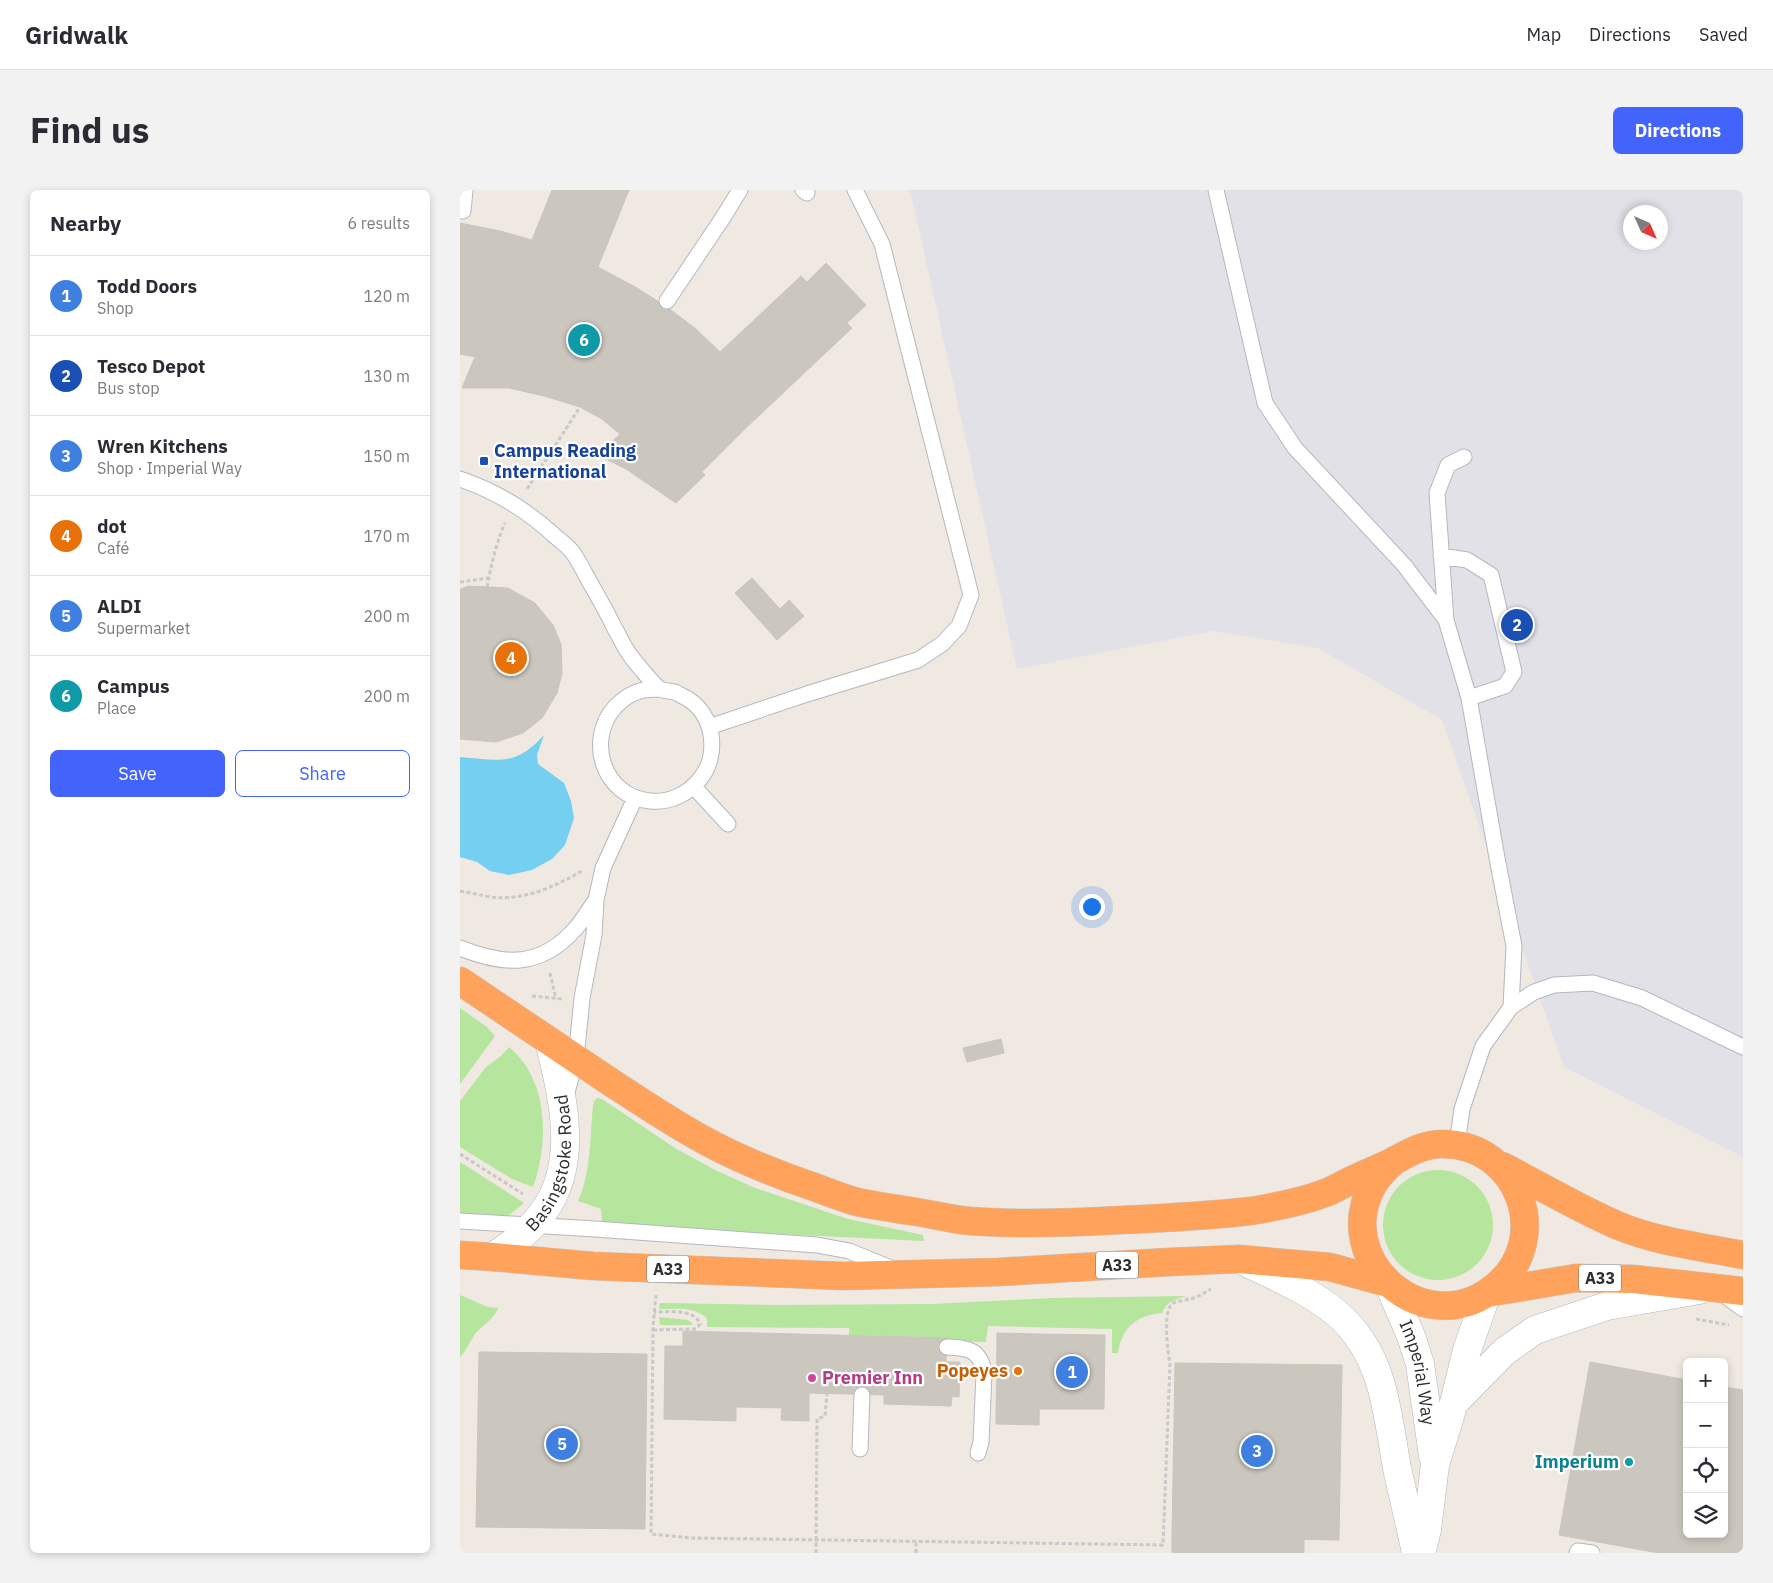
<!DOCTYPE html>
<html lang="en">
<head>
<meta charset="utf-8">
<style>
	:root { --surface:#fff; --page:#f2f2f3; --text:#2b2b33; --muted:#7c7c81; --line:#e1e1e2; --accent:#4264fb }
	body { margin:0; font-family:"IBM Plex Sans",sans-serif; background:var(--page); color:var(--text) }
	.controls { position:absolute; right:15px; bottom:15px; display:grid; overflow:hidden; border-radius:8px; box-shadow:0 2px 8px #0003 }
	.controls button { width:45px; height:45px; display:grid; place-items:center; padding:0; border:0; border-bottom:1px solid var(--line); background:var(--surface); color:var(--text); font:25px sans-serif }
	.compass { position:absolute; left:1163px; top:15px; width:45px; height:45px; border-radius:50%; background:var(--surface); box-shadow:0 2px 8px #0003; rotate:135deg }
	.you { position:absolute; left:631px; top:716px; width:18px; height:18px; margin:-12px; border:4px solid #fff; border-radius:50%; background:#1a73e8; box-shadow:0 0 0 8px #1a73e833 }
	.badge { display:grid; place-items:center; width:32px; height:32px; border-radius:50%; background:var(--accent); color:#fff; font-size:16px; font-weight:700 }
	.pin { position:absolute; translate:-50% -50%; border:2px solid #fff; box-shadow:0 1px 5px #0006 }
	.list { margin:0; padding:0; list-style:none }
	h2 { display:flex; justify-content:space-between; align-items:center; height:65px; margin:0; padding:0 20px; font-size:21px }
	h2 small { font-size:16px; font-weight:400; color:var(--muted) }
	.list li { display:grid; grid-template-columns:32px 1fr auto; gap:15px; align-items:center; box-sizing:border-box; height:80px; padding:0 20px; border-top:1px solid var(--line) }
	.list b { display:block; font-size:19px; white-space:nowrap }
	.list p { margin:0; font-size:16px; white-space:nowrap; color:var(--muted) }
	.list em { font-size:16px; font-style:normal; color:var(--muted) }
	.actions { display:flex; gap:10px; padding:15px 20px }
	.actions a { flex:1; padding:11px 0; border:1px solid var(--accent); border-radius:8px; text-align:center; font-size:18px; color:var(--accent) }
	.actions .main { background:var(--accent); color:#fff }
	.icon { flex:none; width:28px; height:28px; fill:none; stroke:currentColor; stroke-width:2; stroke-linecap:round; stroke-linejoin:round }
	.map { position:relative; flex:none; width:1283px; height:1363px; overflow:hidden; border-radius:8px }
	header { display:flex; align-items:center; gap:30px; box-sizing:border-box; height:70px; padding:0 25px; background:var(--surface); border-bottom:1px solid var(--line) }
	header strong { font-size:24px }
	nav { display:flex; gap:28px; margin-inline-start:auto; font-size:18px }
	.intro { display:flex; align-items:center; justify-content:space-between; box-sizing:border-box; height:120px; padding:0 30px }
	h1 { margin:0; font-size:35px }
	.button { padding:12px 22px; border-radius:8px; background:var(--accent); color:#fff; font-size:18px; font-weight:700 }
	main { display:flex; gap:30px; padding:0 30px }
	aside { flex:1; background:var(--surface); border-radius:8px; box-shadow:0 2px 8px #0003 }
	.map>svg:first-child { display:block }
	.industrial { fill:#e3e1e8; fill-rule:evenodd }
	.green { fill:#b6e59e }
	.water { fill:#75cff0 }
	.building { fill:#cbc7bf; stroke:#cbc5ba }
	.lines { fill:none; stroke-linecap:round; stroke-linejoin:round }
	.lane-casing { stroke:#b4b7c1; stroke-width:17 }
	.secondary-casing { stroke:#b4b7c1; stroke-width:29 }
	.highway-casing { stroke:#c9c9c9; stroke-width:29 }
	.path { stroke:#c9c9c9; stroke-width:3; stroke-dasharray:4 2.5; stroke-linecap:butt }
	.lane { stroke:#fff; stroke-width:15 }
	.secondary { stroke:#fff; stroke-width:28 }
	.highway { stroke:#ffa35c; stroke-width:28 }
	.transit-dot { fill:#1a4fb4; stroke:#fff; stroke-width:2 }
	.food-dot { fill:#e8710a; stroke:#fff; stroke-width:2 }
	.hotel-dot { fill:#d1479c; stroke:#fff; stroke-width:2 }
	.culture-dot { fill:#0f9aa8; stroke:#fff; stroke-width:2 }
	.labels { text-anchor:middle; stroke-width:4.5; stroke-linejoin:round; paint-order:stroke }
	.shield { fill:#fff; stroke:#6d6d6d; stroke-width:1 }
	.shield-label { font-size:16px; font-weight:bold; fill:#2e2e2e }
	.transit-label { font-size:18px; font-weight:bold; fill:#164399; stroke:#fff; text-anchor:start }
	.street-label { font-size:18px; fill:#2e2e2e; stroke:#fff }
	.food-label { font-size:18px; font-weight:bold; fill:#c56008; stroke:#fff; text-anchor:end }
	.hotel-label { font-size:18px; font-weight:bold; fill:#b23c85; stroke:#fff; text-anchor:start }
	.culture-label { font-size:18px; font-weight:bold; fill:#0d838f; stroke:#fff; text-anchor:end }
</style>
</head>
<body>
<header>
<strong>Gridwalk</strong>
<nav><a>Map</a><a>Directions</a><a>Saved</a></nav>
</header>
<div class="intro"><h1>Find us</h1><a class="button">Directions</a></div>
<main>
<aside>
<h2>Nearby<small>6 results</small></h2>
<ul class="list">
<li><span class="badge" style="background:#3f7fe0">1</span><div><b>Todd Doors</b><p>Shop</p></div><em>120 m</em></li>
<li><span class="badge" style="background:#1a4fb4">2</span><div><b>Tesco Depot</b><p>Bus stop</p></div><em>130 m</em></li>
<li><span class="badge" style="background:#3f7fe0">3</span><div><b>Wren Kitchens</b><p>Shop · Imperial Way</p></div><em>150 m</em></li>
<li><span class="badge" style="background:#e8710a">4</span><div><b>dot</b><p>Café</p></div><em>170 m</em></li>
<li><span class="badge" style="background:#3f7fe0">5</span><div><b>ALDI</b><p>Supermarket</p></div><em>200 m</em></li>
<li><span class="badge" style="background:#0f9aa8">6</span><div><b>Campus</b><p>Place</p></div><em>200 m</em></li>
</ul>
<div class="actions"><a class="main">Save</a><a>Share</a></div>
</aside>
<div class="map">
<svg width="1283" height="1363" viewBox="0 0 1283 1363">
	<rect width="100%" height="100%" fill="#efe9e1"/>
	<path class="industrial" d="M450 0H1283V967L1104 877 982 530 858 458 753 441 557 479ZM1170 22H1200V52H1170Z"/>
	<path class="green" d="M0 818 27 837 35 846 0 894Z
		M49 857C89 890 89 952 73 997L52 989 0 957V911L26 877 42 865Z
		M137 908 142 909 215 958 255 980 295 998 388 1029 463 1045 464 1051 278 1042 142 1032 141 1019 118 1011C131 984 130 945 133 915L134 911Z
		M0 972 64 1013 48 1026 0 1024Z
		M923 1035a55 55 0 1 1 110 0a55 55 0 1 1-110 0Z
		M0 1105 28 1117 38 1118C34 1130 23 1134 15 1144 10 1152 6 1160 0 1168Z
		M726 1106C714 1110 707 1111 702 1123 677 1125 662 1137 658 1163H652V1139L528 1136 526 1152 487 1151 486 1148 389 1145V1138L247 1137V1129C237 1116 214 1119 199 1119L200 1113 313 1115 473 1114 593 1108Z
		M199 1127 228 1130 233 1134 231 1135H200Z"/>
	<path class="water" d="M84 545 77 565 78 574 104 593 111 611 114 628 105 655 92 669 72 680 49 685 30 681 17 672 0 667V567C39 570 55 577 84 545Z"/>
	<path class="building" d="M92 0H169L138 77 177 98 207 117 236 139 260 162 341 86 347 92 366 73 406 115 387 133 392 138 288 236 242 282 245 285 216 313 166 279 138 265 160 244 142 229 120 217 84 206 49 198H2L15 167 0 164V33L40 41 72 50Z
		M292 388 320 419 329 410 344 426 317 450 275 403Z
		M9 396 48 398 75 413 93 435 101 454 102 483 97 503 82 528 63 543 36 552 0 549V399Z
		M541 849 544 863 507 872 503 858Z
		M223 1141 487 1148 486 1172H500L499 1207 492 1206 491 1216 424 1214V1205L349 1203V1231L321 1230 322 1218 276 1217V1231L204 1229 205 1156H223Z
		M537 1143 580 1144 579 1235 536 1234Z
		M580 1144 645 1145 644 1219H579Z
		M19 1162 187 1164 185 1339 16 1337Z
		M1130 1172 1227 1190V1344H1264V1197L1283 1200V1363H1199L1099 1345Z
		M715 1173 882 1175 879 1350 712 1347Z
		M712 1347 844 1349V1363H712Z"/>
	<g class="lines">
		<defs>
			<path id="lane" d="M343 0 347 3
				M756 0 805 213 835 258 944 375 986 430
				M3 21 5 0
				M207 111 262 29 280 0
				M1004 267 988 275 977 303 986 430 1009 508 1037 668 1054 756 1051 817
				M0 289C36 301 68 321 96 347 102 352 109 357 113 363 119 371 123 380 128 389 137 405 147 422 155 439 160 447 164 457 170 465 174 471 195 496 200 499 204 501 210 501 215 502 219 504 224 507 228 509 255 526 259 566 240 589 228 604 210 613 190 611 144 607 125 551 155 517 162 510 171 503 180 501 186 499 193 499 199 499
				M981 366 1007 370 1031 385 1054 482 1045 496 1009 508
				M249 537 347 504 458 470 482 454 499 436 511 405 422 54 395 0
				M234 597 268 634
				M0 758C45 776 81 778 116 738 123 730 129 719 136 710
				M106 906 116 869 122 808 134 745 136 710 143 678 175 608
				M997 955 1002 919 1023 856 1051 817 1074 802 1094 795 1133 793 1182 808 1283 857
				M0 1031 135 1039 357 1055 389 1061 433 1079
				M1260 1102 1283 1119
				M487 1157C508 1158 521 1159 524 1184L521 1252 518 1263
				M400 1259 402 1205
				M1117 1363 1118 1361 1132 1363"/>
			<g id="secondary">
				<path id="s1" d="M33 1067C52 1054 71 1040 84 1021 120 971 102 905 89 851"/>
				<path d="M779 1069C813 1086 857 1103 884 1130 925 1171 927 1224 937 1278 943 1306 950 1334 956 1363"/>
				<path id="s2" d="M928 1093 951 1146 960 1174 973 1266"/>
				<path d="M994 1213 1045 1161 1075 1140 1147 1116 1239 1100"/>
				<path d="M961 1363 967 1340 975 1275 994 1213 1007 1160 1027 1103"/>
			</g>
			<path id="highway" d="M0 791C51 825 101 859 152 893 181 912 211 932 242 949 278 969 316 984 354 997 368 1002 383 1008 397 1012 417 1016 437 1019 457 1022 475 1025 492 1029 510 1031 561 1035 611 1033 662 1030 705 1028 748 1026 791 1021 815 1017 842 1012 865 1003 874 1000 883 994 892 990 906 983 920 978 934 971 950 962 964 954 983 954 1058 954 1094 1048 1036 1096 967 1155 868 1070 914 993 920 984 927 977 935 970
				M1042 976C1081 996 1119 1019 1159 1036 1198 1052 1242 1057 1283 1065
				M0 1065 33 1067 133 1076 384 1086 539 1082 709 1072 779 1069 870 1077 928 1093
				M1027 1103 1116 1088 1173 1089 1283 1101"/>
		</defs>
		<use href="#lane" class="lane-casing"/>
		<use href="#secondary" class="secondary-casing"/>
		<use href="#highway" class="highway-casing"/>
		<path class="path" d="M67 299 120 217
			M0 392 29 388
			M27 397C31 375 36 354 45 333
			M0 701C10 703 20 705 30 707 64 711 94 697 122 681
			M90 783 96 809
			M72 806 103 809
			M0 964 63 1004
			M196 1105 193 1137 191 1344 232 1348 703 1355 710 1175C708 1163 702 1119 713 1113 720 1110 729 1110 737 1107 741 1105 746 1102 751 1099
			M1236 1129 1269 1135
			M193 1140 234 1139 237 1138 240 1134C234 1118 208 1122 194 1122
			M356 1363 357 1229 365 1226 367 1204
			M456 1363V1352"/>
		<use href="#lane" class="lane"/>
		<use href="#secondary" class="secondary"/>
		<use href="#highway" class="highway"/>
	</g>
	<rect class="transit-dot" x="19" y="266" width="10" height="10" rx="2.5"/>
	<circle class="food-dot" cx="558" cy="1181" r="5"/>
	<circle class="hotel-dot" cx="352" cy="1188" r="5"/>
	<circle class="culture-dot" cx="1169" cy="1272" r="5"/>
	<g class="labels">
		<g class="shield">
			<rect x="636" y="1061.5" width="42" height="27" rx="4"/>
			<rect x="187" y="1065.5" width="42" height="27" rx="4"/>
			<rect x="1119" y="1074.5" width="42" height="27" rx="4"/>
		</g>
		<g class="shield-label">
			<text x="657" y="1081">A33</text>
			<text x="208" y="1085">A33</text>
			<text x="1140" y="1094">A33</text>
		</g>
		<g class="transit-label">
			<text x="34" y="267">Campus Reading<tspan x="34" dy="21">International</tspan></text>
		</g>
		<g class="street-label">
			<text dy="6" stroke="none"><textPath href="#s1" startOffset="118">Basingstoke Road</textPath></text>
			<text dy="6" stroke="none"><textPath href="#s2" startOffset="95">Imperial Way</textPath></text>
		</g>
		<g class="food-label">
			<text x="548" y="1187">Popeyes</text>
		</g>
		<g class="hotel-label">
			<text x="362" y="1194">Premier Inn</text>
		</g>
		<g class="culture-label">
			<text x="1159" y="1278">Imperium</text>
		</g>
	</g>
</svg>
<div class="controls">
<button>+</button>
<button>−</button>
<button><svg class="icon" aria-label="locate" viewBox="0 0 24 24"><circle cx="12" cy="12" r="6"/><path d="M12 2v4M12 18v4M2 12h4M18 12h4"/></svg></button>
<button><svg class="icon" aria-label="layers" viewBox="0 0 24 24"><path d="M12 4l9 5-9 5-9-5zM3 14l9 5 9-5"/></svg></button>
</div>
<svg class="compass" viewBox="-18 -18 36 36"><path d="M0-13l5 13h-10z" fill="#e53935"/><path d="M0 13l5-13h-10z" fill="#7c7c81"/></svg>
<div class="you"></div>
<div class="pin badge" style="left:612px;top:1182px;background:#3f7fe0">1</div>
<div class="pin badge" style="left:1057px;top:435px;background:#1a4fb4">2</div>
<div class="pin badge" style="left:797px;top:1261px;background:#3f7fe0">3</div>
<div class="pin badge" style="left:51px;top:468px;background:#e8710a">4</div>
<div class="pin badge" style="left:102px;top:1254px;background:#3f7fe0">5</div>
<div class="pin badge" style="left:124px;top:150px;background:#0f9aa8">6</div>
</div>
</main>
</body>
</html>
